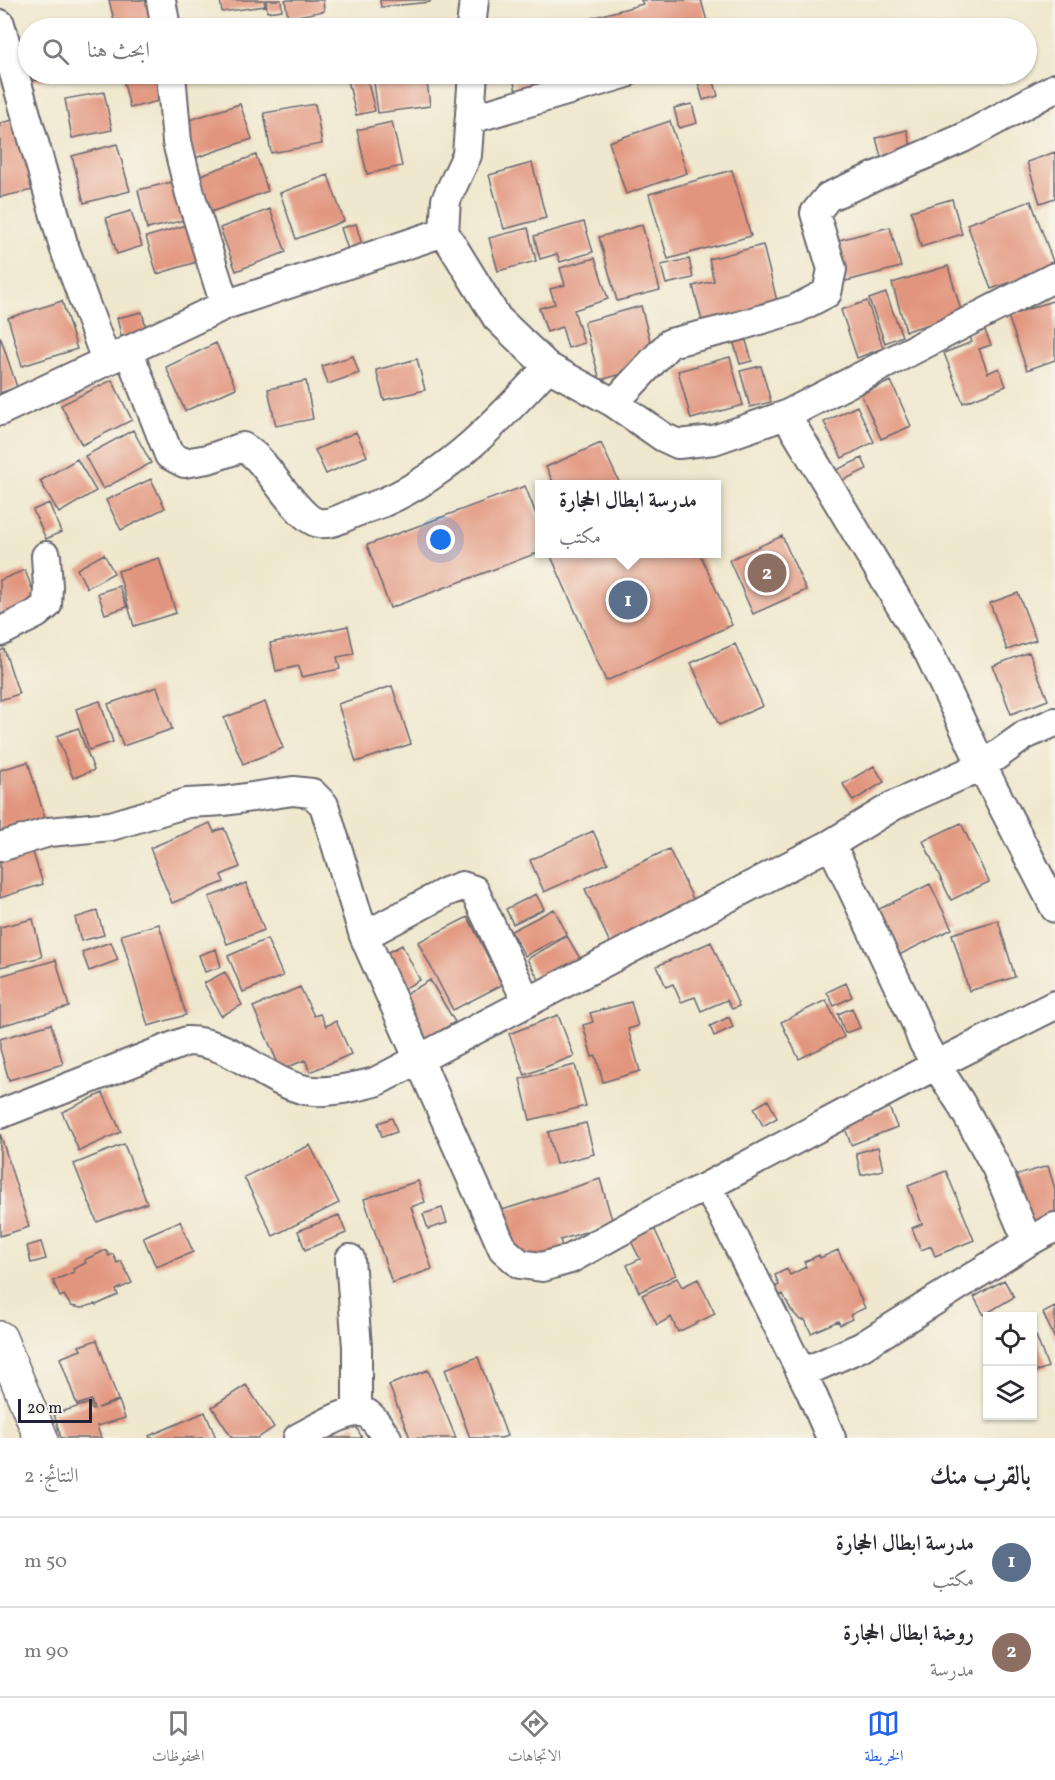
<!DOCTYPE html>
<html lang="ar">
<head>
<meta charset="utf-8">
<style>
	:root { --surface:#fff; --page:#f7f7f7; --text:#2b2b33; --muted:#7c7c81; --line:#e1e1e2; --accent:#2563eb }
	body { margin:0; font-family:Vollkorn,Amiri,serif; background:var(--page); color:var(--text); direction:rtl }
	.controls { position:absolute; right:18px; bottom:18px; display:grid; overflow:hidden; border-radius:0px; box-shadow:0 2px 4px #0004 }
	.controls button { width:54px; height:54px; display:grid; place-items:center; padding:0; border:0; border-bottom:2px solid var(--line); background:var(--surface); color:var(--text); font:30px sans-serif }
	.scale { position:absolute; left:18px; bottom:15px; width:74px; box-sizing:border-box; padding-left:6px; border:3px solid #22223b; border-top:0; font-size:16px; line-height:21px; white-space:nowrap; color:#22223b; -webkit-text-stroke:4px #f7f3e8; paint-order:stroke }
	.you { position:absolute; left:441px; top:540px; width:21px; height:21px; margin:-15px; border:4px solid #fff; border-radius:50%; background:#1a73e8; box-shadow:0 0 0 9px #1a73e833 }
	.badge { display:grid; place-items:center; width:39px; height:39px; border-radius:50%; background:var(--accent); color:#fff; font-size:20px; font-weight:700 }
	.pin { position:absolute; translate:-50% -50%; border:3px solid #fff; box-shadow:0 2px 6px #0006 }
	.popup { position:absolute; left:535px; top:480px; width:186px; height:78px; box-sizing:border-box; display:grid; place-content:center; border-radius:0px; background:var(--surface); filter:drop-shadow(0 2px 4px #0005); font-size:20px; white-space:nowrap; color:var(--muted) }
	.popup b { font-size:22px; color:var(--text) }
	.popup::after { content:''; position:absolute; left:50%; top:100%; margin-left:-12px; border:12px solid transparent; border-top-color:var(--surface) }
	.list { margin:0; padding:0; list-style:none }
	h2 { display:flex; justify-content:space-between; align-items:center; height:78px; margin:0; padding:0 24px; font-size:26px }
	h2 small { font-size:20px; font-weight:400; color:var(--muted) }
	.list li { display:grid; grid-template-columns:39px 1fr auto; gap:18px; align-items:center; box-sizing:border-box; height:90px; padding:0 24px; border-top:2px solid var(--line) }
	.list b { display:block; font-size:22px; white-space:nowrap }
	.list p { margin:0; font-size:20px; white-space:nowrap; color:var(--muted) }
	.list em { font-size:20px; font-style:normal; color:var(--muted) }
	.icon { flex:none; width:33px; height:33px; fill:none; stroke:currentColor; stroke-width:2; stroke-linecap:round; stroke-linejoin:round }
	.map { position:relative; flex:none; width:1055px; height:1438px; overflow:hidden; direction:ltr }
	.search { position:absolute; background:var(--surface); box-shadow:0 2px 4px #0004; left:18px; right:18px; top:18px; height:66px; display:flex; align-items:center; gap:15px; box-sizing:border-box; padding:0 21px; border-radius:33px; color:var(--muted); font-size:22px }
	.sheet { height:258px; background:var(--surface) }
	nav { display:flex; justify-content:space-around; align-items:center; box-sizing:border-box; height:84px; border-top:2px solid var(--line); background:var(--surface); font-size:16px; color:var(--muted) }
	nav a { display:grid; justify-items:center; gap:3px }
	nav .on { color:var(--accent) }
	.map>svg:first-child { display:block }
	.building { fill:#e2957e }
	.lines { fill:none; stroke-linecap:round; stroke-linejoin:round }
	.minor-casing { stroke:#6a676e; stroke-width:32 }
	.major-casing { stroke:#6a676e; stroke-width:36 }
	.minor { stroke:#fff; stroke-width:28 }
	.major { stroke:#fff; stroke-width:33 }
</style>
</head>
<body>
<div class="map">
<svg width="1055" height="1438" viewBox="0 0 1055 1438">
	<rect width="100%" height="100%" fill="#f7f3e8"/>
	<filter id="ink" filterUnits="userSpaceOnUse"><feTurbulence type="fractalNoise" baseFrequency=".0167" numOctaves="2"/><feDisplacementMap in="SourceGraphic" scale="12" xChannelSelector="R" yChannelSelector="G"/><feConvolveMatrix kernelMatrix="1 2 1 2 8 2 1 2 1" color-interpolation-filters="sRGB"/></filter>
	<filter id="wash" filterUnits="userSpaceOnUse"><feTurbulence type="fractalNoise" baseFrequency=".008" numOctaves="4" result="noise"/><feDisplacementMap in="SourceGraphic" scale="24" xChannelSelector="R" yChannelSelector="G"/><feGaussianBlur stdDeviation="1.35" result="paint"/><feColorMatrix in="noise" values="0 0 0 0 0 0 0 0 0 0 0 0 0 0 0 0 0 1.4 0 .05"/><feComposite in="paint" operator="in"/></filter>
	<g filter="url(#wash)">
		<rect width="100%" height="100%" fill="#efe8ce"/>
		<g id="blocks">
			<path class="building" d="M109 0H151L156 24 136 28H116Z
				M220 0H264L265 6 222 12Z
				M266 0H281L282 10 267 12Z
				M285 0H323L324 11 288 18Z
				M380 0H430V2L381 7Z
				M641 0H701L709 28H594L591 18 643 4Z
				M28 53V74H57V77L27 82 23 54Z
				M65 74H95L67 81Z
				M122 74H158L163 100 130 108Z
				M358 74H366L375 111 356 115 347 76Z
				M373 74H426L430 106 378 113Z
				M512 74H571L573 81 517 95Z
				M713 78 718 96 703 100 698 82Z
				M104 92 112 130 72 138 65 99Z
				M240 104 252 139 195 158 183 122Z
				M315 104 322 144 271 153 264 113Z
				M692 104 697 123 679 128 674 108Z
				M18 119 33 190 0 197V123Z
				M670 121 687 173 626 194 609 142Z
				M392 122 402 166 367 174 357 130Z
				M907 130 913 155 883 164 876 138Z
				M117 144 130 191 84 203 72 156Z
				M1055 152V198L1040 203 1027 162Z
				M256 155 268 191 211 212 198 176Z
				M532 163 546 218 504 229 489 175Z
				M732 170 751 236 668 259 649 194Z
				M328 175 344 221 296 239 280 193Z
				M180 180 189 219 147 229 138 190Z
				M952 199 962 234 921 247 911 211Z
				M1031 201 1055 267 991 289 967 224Z
				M270 209 286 252 236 271 220 228Z
				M131 211 142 246 117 254 106 218Z
				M584 222 593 252 560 262 557 254 540 259 534 236Z
				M190 224 200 261 157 274 146 237Z
				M356 224 363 248 349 253 341 228Z
				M642 225 660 290 617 301 599 237Z
				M890 227 901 267 846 281 835 241Z
				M528 228 536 261 498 271 489 238Z
				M763 245 780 313 705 332 693 286 714 281 709 259Z
				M595 258 608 299 574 310 584 343 568 348 562 327 547 332 539 308 555 304 550 289 565 285 560 268Z
				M689 259 693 278 666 284 661 265Z
				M948 266 962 314 906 331 892 283Z
				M886 293 902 336 885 343 869 299Z
				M1055 300V360L1027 370 1008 316Z
				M62 301 77 349 22 366 8 318Z
				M867 301 883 348 857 358 841 310Z
				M641 306 653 352 637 356 640 369 600 380 584 322Z
				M142 312 147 332 122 339 117 318Z
				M984 328 991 345 979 349 988 373 999 368 1006 386 963 403 944 353 972 342 969 334Z
				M744 334 752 361 740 364 732 337Z
				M0 336 17 387 0 393Z
				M216 343 236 388 185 411 166 367Z
				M353 356 359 373 328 384 322 366Z
				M730 357 743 405 691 419 678 371Z
				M417 359 425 390 384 400 376 370Z
				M761 366 771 402 750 407 740 371Z
				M112 380 132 420 82 445 61 405Z
				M306 381 313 419 276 426 268 389Z
				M891 381 911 426 881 439 861 394Z
				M857 406 874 442 842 458 824 422Z
				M133 430 151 463 103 489 85 456Z
				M356 432 367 456 326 474 315 450Z
				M601 443 620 484H554L546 467Z
				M862 458 867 469 839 482 834 471Z
				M77 459 96 491 59 513 40 481Z
				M151 479 165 508 121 530 106 500Z
				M525 486 540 524V552L390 608 367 545Z
				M49 503 61 532 46 539 33 510Z
				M782 536 806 590 753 614 729 560Z
				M104 554 114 573 87 588 77 569Z
				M550 554H700L732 625 606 681Z
				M159 558 176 613 134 626 118 571Z
				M25 570 37 602 0 616V580Z
				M119 586 127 607 105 614 98 593Z
				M1018 593 1036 640 1007 650 990 603Z
				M348 626 354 654 337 657 340 669 301 677 299 666 276 671 270 643Z
				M735 644 763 706 719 725 691 663Z
				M4 649 19 694 0 700V651Z
				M1029 652 1048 700 1011 714 993 666Z
				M392 686 411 744 356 762 338 704Z
				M157 687 172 729 123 746 108 704Z
				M100 701 113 742 89 750 76 709Z
				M265 702 283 748 243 764 224 718Z
				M78 728 94 770 73 778 57 736Z
				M28 762 47 825 0 839V770Z
				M874 766 884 782 853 801 843 784Z
				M210 823 214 832 224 828 240 867 221 875 224 882 172 903 150 848Z
				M961 823 989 882 951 900 923 841Z
				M593 831 608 863 544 892 530 860Z
				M31 846 43 884 0 898V856Z
				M669 849 695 903 610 943 585 889Z
				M246 883 264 930 227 944 209 897Z
				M930 884 952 929 897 956 875 911Z
				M536 894 544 909 513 924 506 909Z
				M554 909 567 934 525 956 511 931Z
				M97 911 104 935 81 941 75 918Z
				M468 917 502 985 453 1010 418 942Z
				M33 919 42 957 0 967V927Z
				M998 920 1015 977 969 991 952 934Z
				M159 924 186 1015 148 1026 121 935Z
				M567 936 581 960 541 983 527 959Z
				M267 939 283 976 243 992 228 956Z
				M111 942 118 960 89 971 82 952Z
				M711 942 739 1006 732 1009 727 1000 701 1011 695 997 681 1002 673 984 666 987 657 966Z
				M402 945 420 980 396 993 377 958Z
				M216 949 221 967 205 972 199 955Z
				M56 960 69 1007 0 1026V976Z
				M225 972 242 1005 221 1016 204 983Z
				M430 980 455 1022 423 1041 398 999Z
				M846 983 852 997 834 1006 827 992Z
				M300 987 314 1016 320 1014 326 1026 336 1021 351 1054 310 1072 305 1060 281 1070 253 1007Z
				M826 1000 844 1037 799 1059 781 1022Z
				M631 1002 638 1026 628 1029 640 1071 603 1082 596 1056 592 1057 583 1025 593 1022 590 1013Z
				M852 1008 860 1028 845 1033 838 1014Z
				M558 1015 574 1056 525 1075 509 1034Z
				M729 1017 733 1027 714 1036 710 1026Z
				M51 1024 63 1064 9 1080 0 1049V1039Z
				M575 1065 586 1106 530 1120 520 1079Z
				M103 1093 121 1132 79 1151 62 1112Z
				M768 1100 777 1118 763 1126 754 1108Z
				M889 1107 897 1127 851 1145 844 1125Z
				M392 1118 397 1132 382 1137 378 1123Z
				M586 1123 594 1154 556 1164 548 1132Z
				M0 1133 29 1227 0 1236Z
				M124 1144 147 1203 97 1222 74 1164Z
				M310 1145 339 1203 273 1236 244 1177Z
				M878 1147 883 1170 861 1175 856 1153Z
				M1048 1166 1055 1189V1223L1024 1233 1007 1178Z
				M946 1171 974 1240 935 1256 931 1246 921 1250 912 1228 922 1224 908 1186Z
				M600 1179 613 1223 560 1240 564 1253 517 1267 499 1211Z
				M418 1181 425 1202 411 1207 432 1269 392 1283 364 1199Z
				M442 1208 447 1223 428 1229 423 1214Z
				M339 1215 346 1233 305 1250 298 1231Z
				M180 1221 193 1252 156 1267 143 1237Z
				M653 1226 676 1275 639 1292 627 1265 640 1259 629 1237Z
				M41 1242 46 1259 31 1263 27 1246Z
				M106 1250 109 1256 113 1254 117 1263 121 1261 132 1283 116 1290 118 1295 96 1305 95 1304 81 1308 71 1306 64 1295 60 1297 53 1281 74 1272 73 1269 86 1263 84 1260Z
				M838 1250 865 1308 850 1315 852 1319 840 1325 838 1321 811 1333 805 1320H800L791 1310 783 1294 772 1299 768 1290 779 1285 775 1275 787 1269 790 1275 806 1267 804 1262 819 1255 820 1258Z
				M677 1278 682 1287 698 1279 715 1314 678 1332 671 1317 657 1325 642 1295Z
				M1004 1280 1014 1297 984 1315 974 1297Z
				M1055 1307V1339L1043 1313Z
				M1036 1336 1048 1367 1032 1373V1338Z
				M97 1340 118 1400 98 1408 119 1401 125 1418 97 1426 101 1438H61L54 1414 90 1403 92 1410 94 1409 91 1400 77 1405 60 1358 81 1350 79 1346Z
				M478 1357 507 1436 501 1438H470L445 1369Z
				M428 1370 456 1438H410L389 1385Z
				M246 1385 274 1427 258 1438H232L212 1407Z
				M205 1412 216 1438H150L149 1436Z
				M355 1424 362 1438H327Z"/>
		</g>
	</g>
	<g filter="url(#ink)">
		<use href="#blocks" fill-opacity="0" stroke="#6a676e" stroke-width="1.5"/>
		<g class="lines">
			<defs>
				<path id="minor" d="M161 0 166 28
					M0 24 64 247 106 360
					M471 28 474 0
					M171 74 177 142 190 194 225 305
					M471 119 624 74
					M444 232 497 318 548 367 614 403 663 437 678 444 714 440 786 415 1055 277
					M128 350 169 455 184 463 208 459 243 447C249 451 256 456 260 461 274 476 301 520 319 523 331 525 344 517 354 513 364 509 374 506 384 502 449 474 501 418 548 367
					M614 403 670 343 736 327 796 309 827 293 832 269 815 213 828 197 963 138 1055 88
					M0 411 225 305 444 232 446 200 467 155 473 74
					M786 415 929 653 982 766 1055 908
					M0 632 36 614 47 605 48 587 46 556
					M0 847 49 832 111 826 187 803 225 801 293 791 312 793 324 805 364 936 503 1249 520 1264 542 1267 570 1259 673 1202 706 1187 720 1209 811 1392 831 1438
					M364 936 446 892 462 886 474 890 527 1002
					M0 1114 187 1041C232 1041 263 1081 306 1090 325 1094 356 1087 375 1082L831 844 893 806 982 766 1025 735 1055 722
					M706 1187 936 1065 1055 1005
					M1028 1242 1055 1227
					M350 1259 357 1347V1411
					M802 1373 861 1347 1028 1242 996 1167 960 1102 936 1065 922 1040 916 1023 831 844
					M298 1438C313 1431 354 1403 369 1415 376 1420 382 1431 387 1438"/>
				<path id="major" d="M0 1338 41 1438"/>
			</defs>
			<use href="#minor" class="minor-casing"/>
			<use href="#major" class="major-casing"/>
			<use href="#minor" class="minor"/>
			<use href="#major" class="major"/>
		</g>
	</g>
</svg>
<div class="controls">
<button><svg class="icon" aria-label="locate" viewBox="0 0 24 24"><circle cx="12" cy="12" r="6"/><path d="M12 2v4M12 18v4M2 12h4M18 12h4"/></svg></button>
<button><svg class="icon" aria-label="layers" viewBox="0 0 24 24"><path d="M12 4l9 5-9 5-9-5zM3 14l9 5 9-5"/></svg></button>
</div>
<div class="scale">20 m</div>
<div class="you"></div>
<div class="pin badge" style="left:628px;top:600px;background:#5c6f8a">1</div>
<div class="popup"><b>مدرسة ابطال الحجارة</b>مكتب</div>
<div class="pin badge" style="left:767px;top:573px;background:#8d6e63">2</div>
<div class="search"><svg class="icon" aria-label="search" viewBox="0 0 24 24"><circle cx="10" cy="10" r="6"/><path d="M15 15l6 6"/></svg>ابحث هنا</div>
</div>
<section class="sheet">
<h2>بالقرب منك<small>النتائج: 2</small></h2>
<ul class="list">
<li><span class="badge" style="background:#5c6f8a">1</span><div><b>مدرسة ابطال الحجارة</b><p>مكتب</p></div><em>50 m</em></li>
<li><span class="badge" style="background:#8d6e63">2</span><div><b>روضة ابطال الحجارة</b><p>مدرسة</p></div><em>90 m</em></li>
</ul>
</section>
<nav>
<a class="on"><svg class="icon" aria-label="map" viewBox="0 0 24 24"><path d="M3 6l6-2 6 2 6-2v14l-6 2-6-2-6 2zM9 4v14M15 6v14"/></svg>الخريطة</a>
<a><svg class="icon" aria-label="directions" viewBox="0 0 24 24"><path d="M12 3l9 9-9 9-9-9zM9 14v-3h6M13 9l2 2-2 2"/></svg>الاتجاهات</a>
<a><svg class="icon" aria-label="saved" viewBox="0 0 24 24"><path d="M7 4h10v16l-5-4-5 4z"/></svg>المحفوظات</a>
</nav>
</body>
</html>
